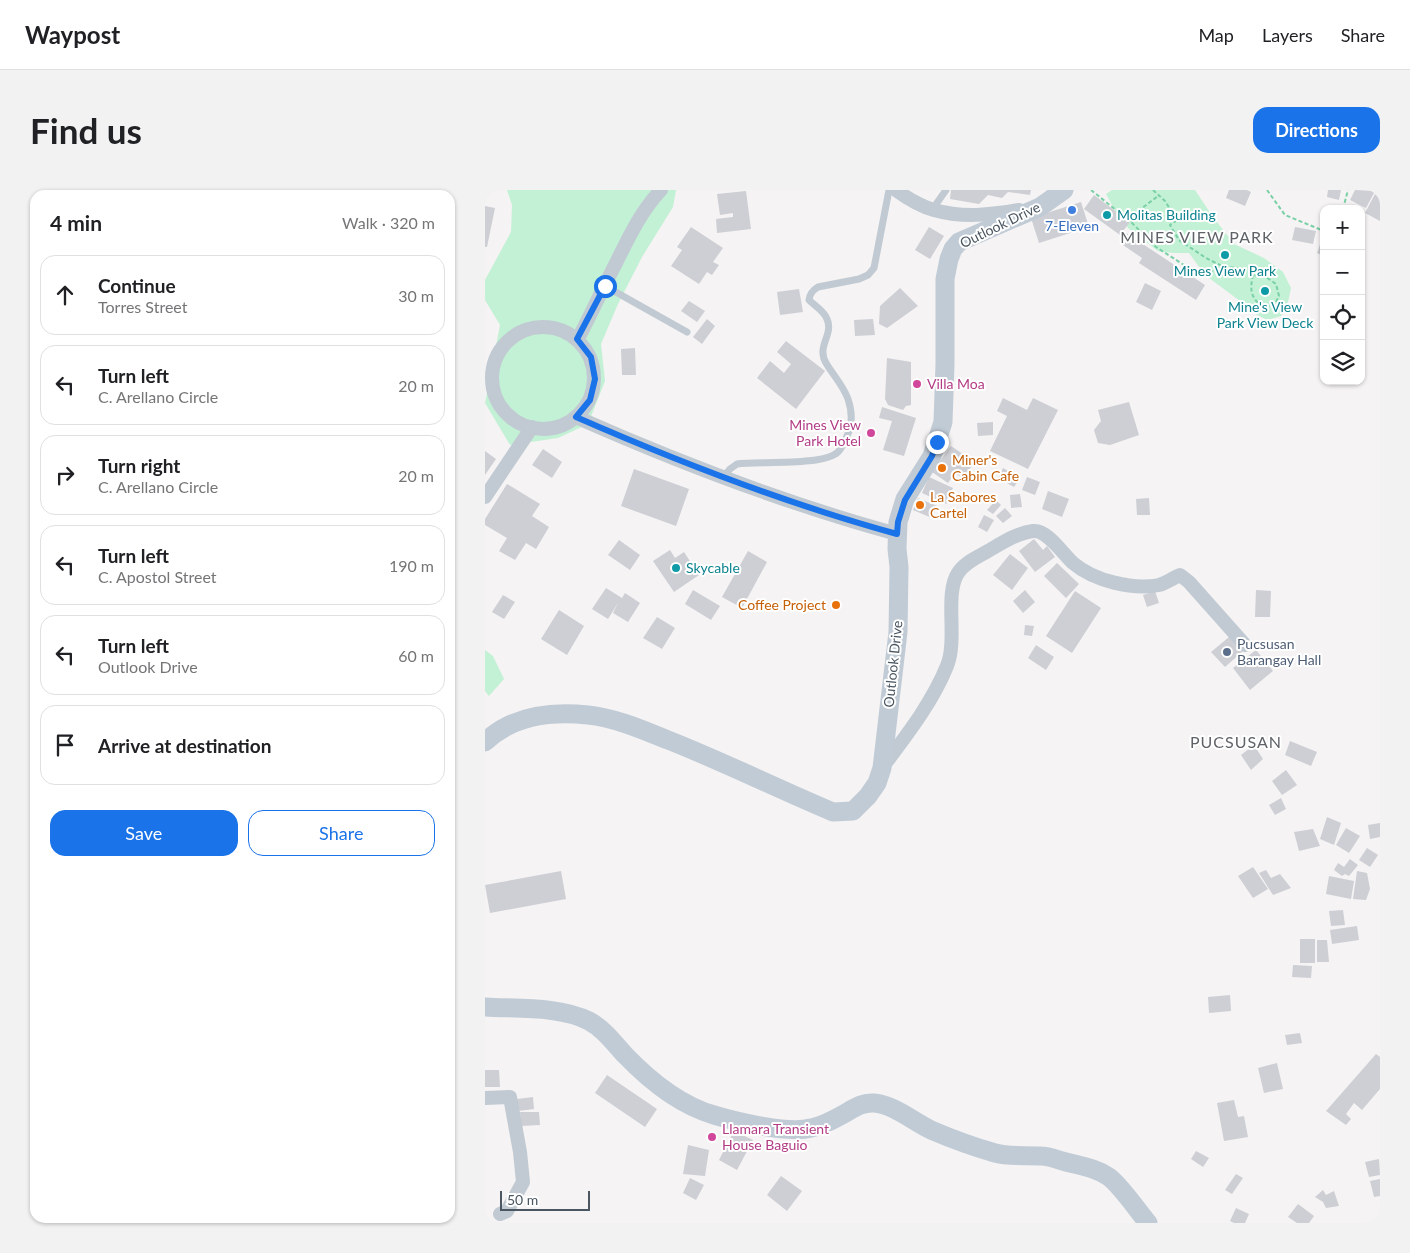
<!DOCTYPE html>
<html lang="en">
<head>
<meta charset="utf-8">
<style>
	:root { --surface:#fff; --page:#f2f2f2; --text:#202124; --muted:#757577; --line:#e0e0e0; --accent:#1a73e8 }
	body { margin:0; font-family:Lato,sans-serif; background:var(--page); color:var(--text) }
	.controls { position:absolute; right:15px; top:15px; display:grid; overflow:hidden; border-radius:10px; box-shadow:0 1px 4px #0004 }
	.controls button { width:45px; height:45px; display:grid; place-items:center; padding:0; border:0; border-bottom:1px solid var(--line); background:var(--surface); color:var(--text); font:25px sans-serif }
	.scale { position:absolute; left:15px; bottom:12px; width:90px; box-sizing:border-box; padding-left:5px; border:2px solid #4a5661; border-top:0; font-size:14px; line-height:18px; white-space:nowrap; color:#4a5661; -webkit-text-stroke:4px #fff; paint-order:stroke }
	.stop { position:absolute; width:15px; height:15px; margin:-11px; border:4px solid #1a73e8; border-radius:50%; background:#fff }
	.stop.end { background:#1a73e8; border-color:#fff; box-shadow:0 1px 5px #0008 }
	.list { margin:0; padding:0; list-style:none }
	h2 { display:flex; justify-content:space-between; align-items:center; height:65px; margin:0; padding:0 20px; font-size:21px }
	h2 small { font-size:16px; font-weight:400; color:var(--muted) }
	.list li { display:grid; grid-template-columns:32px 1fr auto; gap:15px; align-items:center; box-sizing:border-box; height:80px; margin:0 10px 10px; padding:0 10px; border:1px solid var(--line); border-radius:15px }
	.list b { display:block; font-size:19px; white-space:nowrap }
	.list p { margin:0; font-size:16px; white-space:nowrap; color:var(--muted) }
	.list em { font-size:16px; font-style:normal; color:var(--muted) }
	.actions { display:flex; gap:10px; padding:15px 20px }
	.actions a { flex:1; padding:11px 0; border:1px solid var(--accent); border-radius:15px; text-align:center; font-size:18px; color:var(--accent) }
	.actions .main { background:var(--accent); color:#fff }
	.icon { flex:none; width:28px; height:28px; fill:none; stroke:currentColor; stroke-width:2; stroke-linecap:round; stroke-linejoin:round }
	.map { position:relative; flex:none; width:895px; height:1033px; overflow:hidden; border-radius:15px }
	header { display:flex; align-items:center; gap:30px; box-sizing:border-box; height:70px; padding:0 25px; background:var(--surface); border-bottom:1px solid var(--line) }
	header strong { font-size:24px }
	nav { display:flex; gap:28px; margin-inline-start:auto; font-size:18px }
	.intro { display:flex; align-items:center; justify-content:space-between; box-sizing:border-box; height:120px; padding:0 30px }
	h1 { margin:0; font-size:35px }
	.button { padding:12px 22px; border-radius:15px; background:var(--accent); color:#fff; font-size:18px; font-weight:700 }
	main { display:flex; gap:30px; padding:0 30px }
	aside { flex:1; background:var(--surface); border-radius:15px; box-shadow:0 1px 4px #0004 }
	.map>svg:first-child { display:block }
	.green { fill:#c3f1d5 }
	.building { fill:#cdcfd5 }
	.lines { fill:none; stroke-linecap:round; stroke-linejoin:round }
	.path { stroke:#7ad0a6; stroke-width:2; stroke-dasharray:4 2.5; stroke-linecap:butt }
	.lane { stroke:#c1cad2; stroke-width:7 }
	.street { stroke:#c1cad2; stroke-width:14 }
	.secondary { stroke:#c1cbd6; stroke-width:19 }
	.route { stroke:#1a73e8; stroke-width:6 }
	.shop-dot { fill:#3f7fe0; stroke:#fff; stroke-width:2 }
	.culture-dot { fill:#0f9aa8; stroke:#fff; stroke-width:2 }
	.hotel-dot { fill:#d1479c; stroke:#fff; stroke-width:2 }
	.food-dot { fill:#e8710a; stroke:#fff; stroke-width:2 }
	.service-dot { fill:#5c6f8a; stroke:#fff; stroke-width:2 }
	.labels { text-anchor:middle; stroke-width:4; stroke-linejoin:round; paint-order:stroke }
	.culture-label { font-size:14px; fill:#0d838f; stroke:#fff; text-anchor:start }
	.street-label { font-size:14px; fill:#4a5661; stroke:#fff }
	.shop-label { font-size:14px; fill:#366cbe; stroke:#fff }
	.hotel-label { font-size:14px; fill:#b23c85; stroke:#fff; text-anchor:start }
	.food-label { font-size:14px; fill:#c56008; stroke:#fff; text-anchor:start }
	.service-label { font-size:14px; fill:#4e5e75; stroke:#fff; text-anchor:start }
	.quarter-label { font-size:16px; letter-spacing:1px; fill:#5f6368; stroke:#fff }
</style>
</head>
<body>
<header>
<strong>Waypost</strong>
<nav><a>Map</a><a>Layers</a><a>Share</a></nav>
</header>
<div class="intro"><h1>Find us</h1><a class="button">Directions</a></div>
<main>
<aside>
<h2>4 min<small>Walk · 320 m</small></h2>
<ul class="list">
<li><svg class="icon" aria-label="ahead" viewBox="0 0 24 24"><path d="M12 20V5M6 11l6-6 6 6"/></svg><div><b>Continue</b><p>Torres Street</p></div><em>30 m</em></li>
<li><svg class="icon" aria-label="left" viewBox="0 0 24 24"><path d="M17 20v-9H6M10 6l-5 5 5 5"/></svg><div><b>Turn left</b><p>C. Arellano Circle</p></div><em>20 m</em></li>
<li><svg class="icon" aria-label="right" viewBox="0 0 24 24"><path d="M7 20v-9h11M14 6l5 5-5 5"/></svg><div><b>Turn right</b><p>C. Arellano Circle</p></div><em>20 m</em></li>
<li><svg class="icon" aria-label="left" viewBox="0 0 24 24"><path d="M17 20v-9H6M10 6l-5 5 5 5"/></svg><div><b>Turn left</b><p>C. Apostol Street</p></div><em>190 m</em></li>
<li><svg class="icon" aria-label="left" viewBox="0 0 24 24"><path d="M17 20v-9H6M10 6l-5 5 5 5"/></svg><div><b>Turn left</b><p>Outlook Drive</p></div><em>60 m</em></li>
<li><svg class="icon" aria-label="arrive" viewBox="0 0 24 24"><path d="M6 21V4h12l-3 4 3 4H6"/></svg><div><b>Arrive at destination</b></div></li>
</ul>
<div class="actions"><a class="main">Save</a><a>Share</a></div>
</aside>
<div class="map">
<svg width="895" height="1033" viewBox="0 0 895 1033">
	<rect width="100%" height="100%" fill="#f5f3f3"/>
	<path class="green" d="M22 0H191L188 17 157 67 133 114 116 154 120 191 103 234 73 248 25 255 0 213 15 135 0 110V90L26 42 27 15Z
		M627 0H710L728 27 749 54 779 68 798 82 806 98 802 117 796 126 782 130 765 121 755 111 720 85 704 63H688L673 61 644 39 633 26 621 4Z
		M0 460 8 466 19 489 4 506 0 501Z"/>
	<path class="building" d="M466 0H546L545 5 523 2 517 8 503 5 494 14 465 9Z
		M744 0H762L766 2 760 16 741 8Z
		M843 0H856L854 10 842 7Z
		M870 0 890 1 881 18 865 10Z
		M261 1 266 39 232 43 231 29 248 27V23L235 25 232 4Z
		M890 4 895 7V31L880 23Z
		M609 5 645 32 635 45 599 19Z
		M596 12 604 37 554 53 546 28Z
		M0 16 10 18 2 57H0Z
		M206 37 238 58 228 72 234 75 227 85 222 82 214 94 186 76 197 60 192 57Z
		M444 37 459 46 445 69 430 60Z
		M810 37 831 41 828 54 807 50Z
		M641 43 720 95 711 110 654 73 657 68 635 53Z
		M837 49 839 50V66L832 63Z
		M660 93 676 101 667 120 651 112Z
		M415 98 433 116 402 138 394 134 395 116Z
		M314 99 318 122 295 125 292 102Z
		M204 111 220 121 212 132 196 121Z
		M222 129 230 136 217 154 208 147Z
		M388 129 390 145 370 146 369 130Z
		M301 151 340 181 311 219 272 188 285 171 299 183 306 174 292 162Z
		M150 158 151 185H137L136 159Z
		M402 168 426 172V215L421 216 418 220 403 215 400 209Z
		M518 208 542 220 548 208 573 220 543 279 505 261 522 226 512 221Z
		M644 212 654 245 625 255 613 253 609 240 616 231 613 220Z
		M397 217 431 228 419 266 398 260 407 231 394 228Z
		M508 232V245L493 246 492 233Z
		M466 256 490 272 478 288 470 283 463 293 447 282Z
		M58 259 77 272 67 288 47 275Z
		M0 261 11 269 0 285Z
		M518 278 535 288 529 297 513 288Z
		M149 279 204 299 191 336 136 316Z
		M444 287 468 298 461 314 437 303Z
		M542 287 555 292 550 305 537 300Z
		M22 294 55 314 47 326 64 337 51 359 41 353 30 370 14 361 22 348 0 335V329Z
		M563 301 584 309 577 327 557 319Z
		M535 304 537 317 526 318 525 305Z
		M433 308 452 316 447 328 428 320Z
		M664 308 665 325H652L651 309Z
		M511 310 516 315 508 324 502 320Z
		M520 318 527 326 518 333 511 326Z
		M499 325 509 330 502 342 493 337Z
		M549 349 558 360 562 356 570 367 550 382 534 361Z
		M134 350 155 365 145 380 123 365Z
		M185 360 190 368 199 362 214 385 189 402 168 371Z
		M263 361 282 372 257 418 237 407Z
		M525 364 543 378 527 400 508 385Z
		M572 373 594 394 581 408 559 386Z
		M121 398 137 408 140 403 155 413 143 432 128 423 133 413 123 429 107 419Z
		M208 400 235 416 226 430 200 414Z
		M540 400 550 412 538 423 528 411Z
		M771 400 786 401 785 427H770Z
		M590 401 616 418 587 463 561 446Z
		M670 401 674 413 662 417 658 405Z
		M18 405 30 412 19 429 7 422Z
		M74 420 99 436 82 465 56 449Z
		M172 427 190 438 177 459 158 448Z
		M540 435 549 436 547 446 539 445Z
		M744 447 757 462 740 477 726 462Z
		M551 455 569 467 561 480 543 468Z
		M771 460 788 481 765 500 748 478Z
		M805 551 832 562 826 576 800 565Z
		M769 555 778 569 766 580 756 565Z
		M801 580 812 595 797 605 787 591Z
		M796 608 801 619 790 625 784 615Z
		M842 627 856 633 849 655 835 649Z
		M895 633V647L885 649 883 635Z
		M861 638 875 646 864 663 851 655Z
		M828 639 835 656 814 661 809 642Z
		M882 658 893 665 885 677 874 670Z
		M865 669 873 675 864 686 860 684 857 686 849 680 853 673 859 677Z
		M768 677 783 699 768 708 753 686Z
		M781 680 786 688 795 684 806 698 788 705 774 683Z
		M76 681 81 709 5 723 0 695Z
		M872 681 882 683 885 699 881 710 868 709Z
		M844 686 869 691 866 709 841 704Z
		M858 720 860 735 846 736 844 721Z
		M872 736 874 750 847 754 845 740Z
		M815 749H830V773H815Z
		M832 750H842L844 772H832Z
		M808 775 827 776 826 788 807 787Z
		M745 805 746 821 724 823 723 807Z
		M815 843 817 853 802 855 800 845Z
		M891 864 895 867V899L877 920 869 913 861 924 866 929 861 935 841 921Z
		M792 873 798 899 779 903 773 878Z
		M0 880H14L15 897H0Z
		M122 885 172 919 160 937 110 903Z
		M48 907 49 919 33 921 32 909Z
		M749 910 753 927 759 926 763 947 739 951 732 913Z
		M35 922H54L55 935 36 936Z
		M249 941 268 950 252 980 234 970Z
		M203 955 224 960 220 986 198 984Z
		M711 961 724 968 718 977 706 969Z
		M894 969 895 985 884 987 880 972Z
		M751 984 758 988 747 1004 740 1000Z
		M296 986 317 1001 302 1021 282 1005Z
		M205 988 219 995 211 1010 198 1003Z
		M895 989V1006L889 1007 885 991Z
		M838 1000 841 1005 849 1001 854 1016 841 1018 838 1012 830 1007Z
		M813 1014 829 1026 824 1033H812L803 1027Z
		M751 1018 764 1024 760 1033H749L745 1031Z"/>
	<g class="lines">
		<path class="path" d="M606 0 646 32 671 57 716 86 737 76
			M668 0 680 11 692 30 685 35 694 50 721 68 737 76 758 79 768 85 781 87 791 94 794 106 789 116H776C765 106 765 99 768 85
			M782 0 800 25 839 41
			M858 19 863 0
			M646 32 652 22 673 6"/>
		<path class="lane" d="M447 20 461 0
			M120 96 202 142
			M238 287 245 279 252 274C274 271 339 276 353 262 357 258 360 251 362 246 368 234 367 221 363 209 358 195 348 185 341 173 331 156 349 145 342 129 339 121 330 116 324 110 325 103 328 100 333 97L374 89 383 85 389 78 404 0"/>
		<path class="street" d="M411 0C422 8 435 16 449 20 477 28 506 25 534 20
			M7 188a51 51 0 1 1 102 0a51 51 0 1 1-102 0Z
			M93 149C106 124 118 98 131 73 144 47 156 21 176 0
			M91 227C195 273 302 314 412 344
			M0 307 47 237
			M397 578C421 546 447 513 462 476 473 449 459 404 473 383 480 372 493 367 503 361 517 353 532 343 548 341 562 339 578 364 588 373 609 391 648 400 674 395 681 393 688 388 695 385L704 392 760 455
			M0 908 25 907 35 962 38 992 22 1021 15 1024"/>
		<path class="secondary" d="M0 552C28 525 66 521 103 525 131 528 158 540 183 550 239 572 293 599 348 622L368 621 383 606 392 593 397 578 413 442 414 377 412 359 413 332 420 309 447 266 458 232 460 174V89L464 69 468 59 474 52 555 17 579 0
			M0 817C32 819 75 816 104 831 119 839 129 853 140 865 165 891 194 915 229 925 252 932 304 944 326 938 337 936 348 930 357 925 368 919 376 912 389 913 410 915 427 931 446 940 467 949 489 957 510 963 523 967 542 965 556 966 564 966 573 970 581 972 596 976 611 978 624 987 637 997 652 1020 663 1033"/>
	</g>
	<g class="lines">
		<path class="route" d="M120 96 92 149 106 167 110 189 105 210 91 227C196 273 302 314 412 344L413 332 420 310 447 266 452 252"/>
	</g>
	<circle class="shop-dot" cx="587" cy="20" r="5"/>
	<g class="culture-dot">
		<circle cx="622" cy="25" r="5"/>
		<circle cx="740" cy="65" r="5"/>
		<circle cx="780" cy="101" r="5"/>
		<circle cx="191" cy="378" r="5"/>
	</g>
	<g class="hotel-dot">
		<circle cx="432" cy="194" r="5"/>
		<circle cx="386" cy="243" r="5"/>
		<circle cx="227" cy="947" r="5"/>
	</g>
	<g class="food-dot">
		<circle cx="457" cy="278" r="5"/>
		<circle cx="435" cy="315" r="5"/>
		<circle cx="351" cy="415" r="5"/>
	</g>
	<circle class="service-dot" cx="742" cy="462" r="5"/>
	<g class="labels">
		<g class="culture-label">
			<text x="632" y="30">Molitas Building</text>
			<text x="740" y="86" text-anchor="middle">Mines View Park</text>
			<text x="780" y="122" text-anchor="middle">Mine's View<tspan x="780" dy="16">Park View Deck</tspan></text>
			<text x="201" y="383">Skycable</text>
		</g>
		<g class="street-label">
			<text transform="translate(515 35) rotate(-26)" y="5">Outlook Drive</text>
			<text transform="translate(408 474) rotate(-84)" y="5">Outlook Drive</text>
		</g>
		<g class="shop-label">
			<text x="587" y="41">7-Eleven</text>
		</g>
		<g class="hotel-label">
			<text x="442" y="199">Villa Moa</text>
			<text x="376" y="240" text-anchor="end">Mines View<tspan x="376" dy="16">Park Hotel</tspan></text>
			<text x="237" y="944">Llamara Transient<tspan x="237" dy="16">House Baguio</tspan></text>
		</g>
		<g class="food-label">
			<text x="467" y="275">Miner's<tspan x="467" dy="16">Cabin Cafe</tspan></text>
			<text x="445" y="312">La Sabores<tspan x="445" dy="16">Cartel</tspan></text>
			<text x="341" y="420" text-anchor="end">Coffee Project</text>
		</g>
		<g class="service-label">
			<text x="752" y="459">Pucsusan<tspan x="752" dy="16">Barangay Hall</tspan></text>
		</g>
		<g class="quarter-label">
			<text x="712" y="53">MINES VIEW PARK</text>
			<text x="751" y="558">PUCSUSAN</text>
		</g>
	</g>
</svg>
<div class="controls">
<button>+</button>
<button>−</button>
<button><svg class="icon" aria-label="locate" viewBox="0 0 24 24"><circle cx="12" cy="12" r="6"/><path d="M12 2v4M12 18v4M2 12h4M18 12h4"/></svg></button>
<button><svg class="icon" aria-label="layers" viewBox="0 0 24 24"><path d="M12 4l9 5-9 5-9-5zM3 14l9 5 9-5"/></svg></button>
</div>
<div class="scale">50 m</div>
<div class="stop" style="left:120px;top:96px"></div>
<div class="stop end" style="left:452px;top:252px"></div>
</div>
</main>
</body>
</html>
